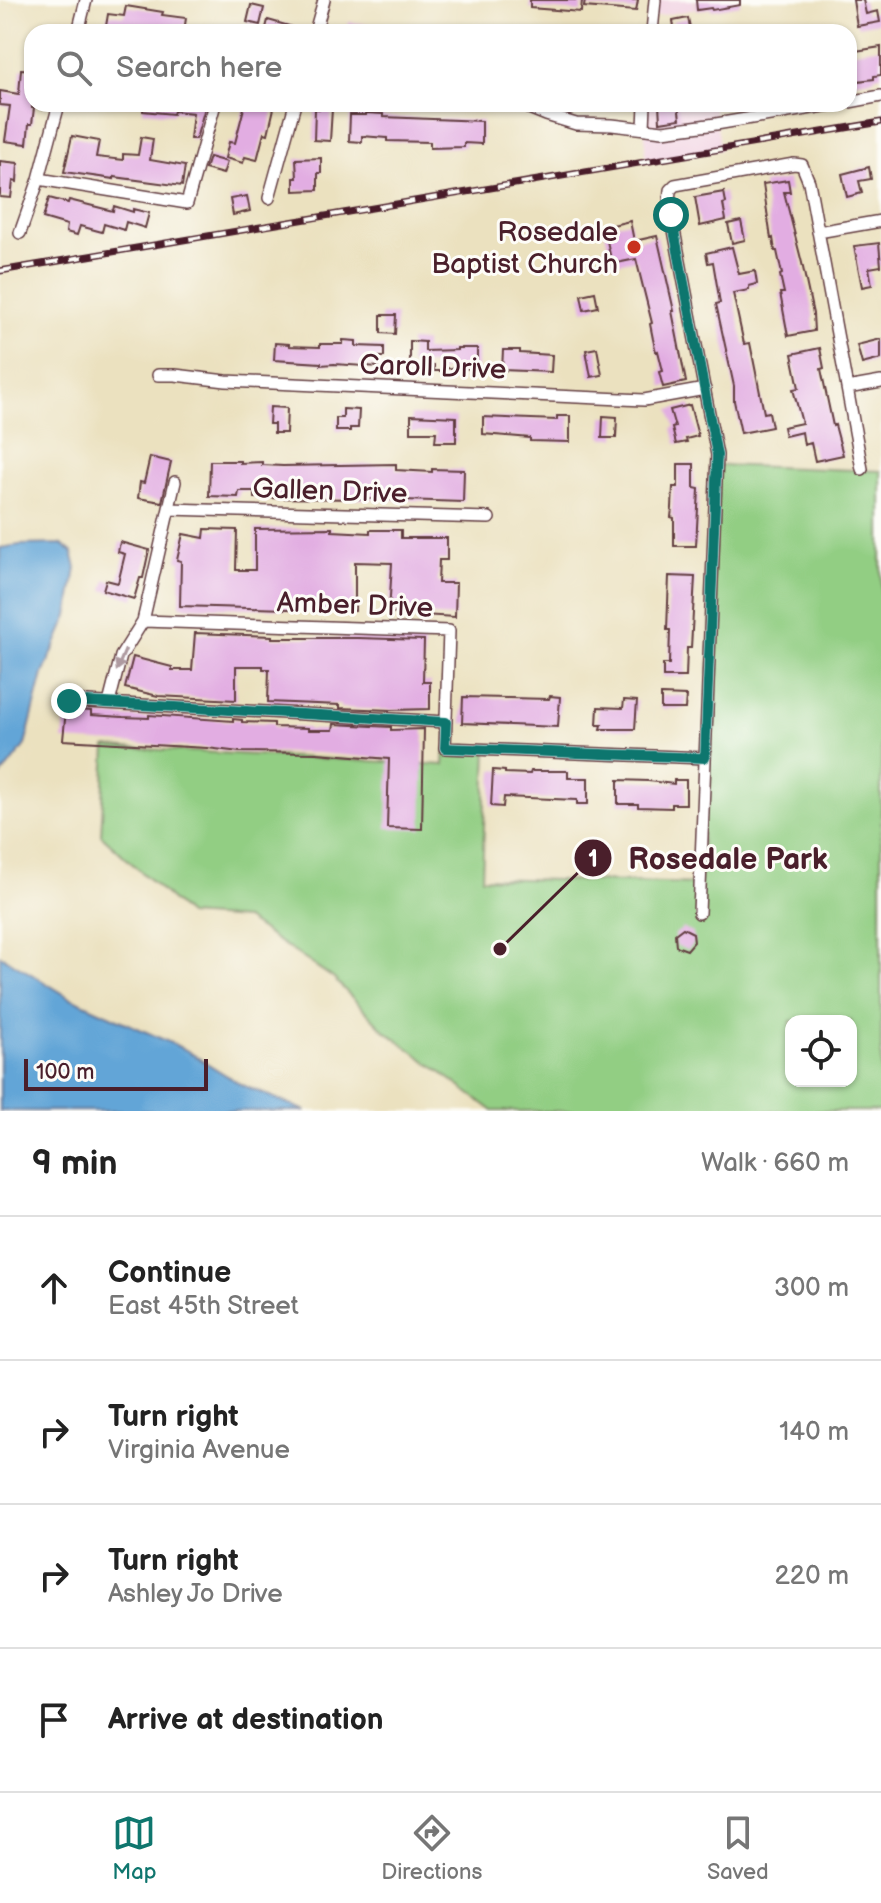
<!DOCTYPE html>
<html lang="en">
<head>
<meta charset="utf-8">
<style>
	:root { --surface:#fff; --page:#f2f2f2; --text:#222; --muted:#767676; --line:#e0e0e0; --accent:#0f766e }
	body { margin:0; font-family:"Balsamiq Sans",sans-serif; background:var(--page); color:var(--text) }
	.controls { position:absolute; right:24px; bottom:24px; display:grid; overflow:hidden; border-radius:16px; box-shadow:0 2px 6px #0004 }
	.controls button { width:72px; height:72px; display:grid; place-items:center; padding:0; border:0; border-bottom:2px solid var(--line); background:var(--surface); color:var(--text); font:40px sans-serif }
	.scale { position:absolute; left:24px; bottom:20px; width:184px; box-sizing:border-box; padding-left:8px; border:4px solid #4a1f2b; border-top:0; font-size:22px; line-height:28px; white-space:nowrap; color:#4a1f2b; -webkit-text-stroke:6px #fdfcf7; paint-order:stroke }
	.stop { position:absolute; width:24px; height:24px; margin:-18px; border:6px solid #0f766e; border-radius:50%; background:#fff }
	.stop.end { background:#0f766e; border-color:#fff; box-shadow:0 2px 8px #0008 }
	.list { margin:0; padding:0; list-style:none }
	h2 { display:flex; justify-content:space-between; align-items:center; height:104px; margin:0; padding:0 32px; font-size:34px }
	h2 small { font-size:26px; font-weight:400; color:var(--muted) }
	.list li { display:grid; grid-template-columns:52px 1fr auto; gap:24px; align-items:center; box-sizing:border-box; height:144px; padding:0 32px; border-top:2px solid var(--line) }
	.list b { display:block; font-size:30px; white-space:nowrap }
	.list p { margin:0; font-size:26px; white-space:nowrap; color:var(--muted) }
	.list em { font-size:26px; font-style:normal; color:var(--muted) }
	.icon { flex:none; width:44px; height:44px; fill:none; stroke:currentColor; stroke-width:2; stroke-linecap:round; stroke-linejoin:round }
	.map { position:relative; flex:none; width:881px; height:1111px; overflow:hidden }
	.search { position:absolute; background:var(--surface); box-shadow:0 2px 6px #0004; left:24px; right:24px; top:24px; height:88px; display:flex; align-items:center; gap:20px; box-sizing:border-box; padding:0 28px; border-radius:24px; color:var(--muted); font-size:30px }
	.sheet { height:680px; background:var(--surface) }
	nav { display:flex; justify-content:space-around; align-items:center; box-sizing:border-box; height:112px; border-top:2px solid var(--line); background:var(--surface); font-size:22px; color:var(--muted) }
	nav a { display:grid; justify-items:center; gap:4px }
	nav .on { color:var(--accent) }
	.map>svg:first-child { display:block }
	.built { fill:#f1d0e2 }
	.green { fill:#92ce83; stroke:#6e7657; stroke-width:2; fill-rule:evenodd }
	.water { fill:#62a5d7; stroke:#566281; stroke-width:2 }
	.building { fill:#e2ade2 }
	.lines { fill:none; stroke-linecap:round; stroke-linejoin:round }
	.minor-casing { stroke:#623c41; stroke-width:14 }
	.minor { stroke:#fff; stroke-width:11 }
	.rail-casing { stroke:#4a1f2b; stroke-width:7 }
	.rail { stroke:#fdfcf7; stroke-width:4; stroke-dasharray:12; stroke-linecap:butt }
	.oneway { fill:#ae9aa0 }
	.route { stroke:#0f766e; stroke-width:10 }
	.poi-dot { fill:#c8321e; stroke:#fdfcf7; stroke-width:3 }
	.labels { text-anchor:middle; stroke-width:6; stroke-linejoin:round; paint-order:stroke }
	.poi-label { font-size:28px; fill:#4a1f2b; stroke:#fdfcf7; text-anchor:end }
	.street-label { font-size:28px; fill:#4a1f2b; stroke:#fdfcf7 }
	.leader { fill:none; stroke:#4a1f2b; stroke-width:3 }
	.callout-dot { fill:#4a1f2b; stroke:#fdfcf7; stroke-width:3 }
	.mark-label { font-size:24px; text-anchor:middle; font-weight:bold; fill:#fff }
	.callout-label { font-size:30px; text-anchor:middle; font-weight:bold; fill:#4a1f2b; stroke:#fdfcf7; stroke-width:6; stroke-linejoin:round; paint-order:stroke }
</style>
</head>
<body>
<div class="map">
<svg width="881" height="1111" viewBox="0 0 881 1111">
	<rect width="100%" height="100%" fill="#fdfcf7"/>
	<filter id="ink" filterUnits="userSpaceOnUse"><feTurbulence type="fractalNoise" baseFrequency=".0125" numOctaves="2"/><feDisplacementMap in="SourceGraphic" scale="16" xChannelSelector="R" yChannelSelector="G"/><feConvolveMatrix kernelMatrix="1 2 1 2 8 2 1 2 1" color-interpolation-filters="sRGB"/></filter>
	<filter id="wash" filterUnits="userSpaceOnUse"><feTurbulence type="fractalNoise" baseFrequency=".006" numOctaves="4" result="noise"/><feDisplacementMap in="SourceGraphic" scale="32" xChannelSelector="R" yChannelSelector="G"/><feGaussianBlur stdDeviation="1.8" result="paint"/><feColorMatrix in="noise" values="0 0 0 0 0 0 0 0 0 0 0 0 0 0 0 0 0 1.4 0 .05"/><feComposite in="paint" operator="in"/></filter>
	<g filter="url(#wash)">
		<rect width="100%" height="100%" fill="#ebe1bf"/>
		<path class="built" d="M655 0H694L696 9 653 17Z
			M645 104H713L721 150 645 162Z"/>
		<path class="green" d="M717 465 881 471V1111H493L384 1030 333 978 245 919 188 915 101 835 106 747 444 765 445 748 487 749 482 878 700 884ZM791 1021H851V1081H791Z"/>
		<path class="water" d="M61 544 72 552 76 568 68 616 43 674 25 745 0 777V548L19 545Z
			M0 955 69 997 184 1049 242 1085 306 1111H0Z"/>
		<g id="blocks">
			<path class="building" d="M530 0H582L581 12 530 8Z
				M585 0H638L636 11 584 7Z
				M696 0H740V5L712 10 711 8 697 10Z
				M853 0H863L866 14 878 11 880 22 857 26Z
				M251 5 264 8 260 25 247 22Z
				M126 6 163 12 162 15 186 18 184 32H105L108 14 124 16Z
				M688 18 691 32H675L673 21Z
				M268 20 300 29V32H265Z
				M349 22 382 26 381 32H348Z
				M881 47V75L874 76V79L849 82V52Z
				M21 69 32 70V108H34L32 124H29L27 144 5 141 10 106 0 105V91L19 94Z
				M143 104H206L196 139H190L193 113 174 111 173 114 143 111Z
				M245 104H275L268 134 264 133 257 160 245 157 243 163 225 158 229 142 235 143Z
				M659 104H678L680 119 660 122Z
				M315 109H332L330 141 314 140Z
				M366 113 383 114V117L482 121V144L464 143V147L430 148V142L387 141V138L362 136V142L349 141 350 115H366Z
				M72 136 99 141 96 157 123 160V154L138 155 141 137 153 139 150 160 185 166 182 186 114 177V179L64 172Z
				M209 157 227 162 223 174 205 169Z
				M321 158V173H318V190L294 191V178H297L296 159Z
				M0 161 18 163 17 182 13 181 11 198 0 197Z
				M869 167 871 179 859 181 862 193 847 197 842 174Z
				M788 180 790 192H784L802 263 813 314 814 331 788 336 780 293H784L780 275 782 274 777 251H775L773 238 771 239 763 184Z
				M724 192 726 203 723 204 726 220 700 226 695 197Z
				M247 196 250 211 233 215 230 199Z
				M49 198 68 203 69 200 113 211 114 206 133 212V209L149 213 145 228 126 222 124 230 104 224 102 232 80 226 77 235 66 232 67 225 43 218Z
				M630 221 634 241 657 236 674 311H672L686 382 663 387 659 372 663 371 658 351 656 352 653 339 650 324 652 323 636 259 612 264 604 227Z
				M741 221 745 240 732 243 728 224Z
				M879 243 881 266 869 268 872 285 862 287 854 246Z
				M732 247 739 274 755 271 757 284 749 286V290L733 293 744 344 750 343 764 413 769 412 772 427 741 433 734 401V386L716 304 720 303 713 262 708 263 706 253Z
				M595 292 598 307 584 310 581 295Z
				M381 315H396L395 334 381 333Z
				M881 339V359L862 364 857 345Z
				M343 340 356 341V346L384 347V357H379V367L334 364 321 365V363L274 360 275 343 289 344V346L320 347V344H343Z
				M410 341 425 342V351L457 350V348H477V369L443 368V371H434V365H410Z
				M597 348 602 375 591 377 586 350Z
				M820 348 824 368 821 369 833 426 835 425 843 455 815 461 811 443 804 445 802 432 785 436 783 427 802 423 793 389 799 388 792 354Z
				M503 350H520V353L552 355 551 372 502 370Z
				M690 405 698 436 686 439 687 442 676 444 672 428 675 427 670 410Z
				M270 407 287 408 286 433H274V424H269Z
				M343 409 359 410 358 428H350V431H336V418H343Z
				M411 415 456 417V442H435L436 432H411Z
				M557 416H570V442L530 441V438L483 434V417L557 420Z
				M603 416 617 417 616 438H602Z
				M150 457 171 462 162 502 138 498 140 482 144 483Z
				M210 461H240V463L262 462V465L283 466 396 464V470L432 472V469L464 470 463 502 373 499 254 498V491H239L238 497 209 496Z
				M678 464H694V488L699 489 696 546H674V518L671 517 672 508 673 487H678Z
				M332 528V531L370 533V530H401V538H447V560H439L438 583H456L455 617 389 613 392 563 355 562V611L180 606 181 561 177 560 183 534 204 538 205 529 237 530 236 570H255V529Z
				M120 542 149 550 143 578H140L134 599 103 590 106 580 118 583 125 554 118 552Z
				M669 576 695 577 691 648H687L686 677H663V664H669L670 630H667Z
				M195 633 272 636V638H358L424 640 423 682H430V709L391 710 340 708V705L268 702 269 669H263V666H236V700L158 696 125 688 133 657 172 667V670H192Z
				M661 695 686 696 685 709H661Z
				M550 696 560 697 558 727 462 723 463 697 549 699Z
				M624 700 637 701 635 729H601L602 725H597L598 707 623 708Z
				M66 709 91 711V715L123 717 149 718V715L233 721V719L242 720V722L274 723V727L308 728V730H333L334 724 391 727V730L424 729 422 829 387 828 389 759 317 753 240 752 207 748 63 740Z
				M493 770 505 771V773L530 774 531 771H568V778H588V804H577V800L504 797 503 807 491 806Z
				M618 780 648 781 674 784V780H686V804H672V808L638 807V804H618Z
				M683 928 693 933 694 942 687 950 676 946 675 934Z"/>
		</g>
	</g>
	<g filter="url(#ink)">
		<use href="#blocks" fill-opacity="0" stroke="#623c41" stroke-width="2"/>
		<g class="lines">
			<defs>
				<path id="minor" d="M78 32 86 0
					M315 32 324 0
					M652 32 655 0
					M849 102 881 96
					M519 104 546 115 576 124 612 125 663 131 716 124 836 104
					M644 128 645 104
					M39 179 187 203 215 104
					M269 198 295 104
					M818 232 881 221
					M20 233 39 179 59 104
					M158 375H175L226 381 644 400 705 389
					M847 388 881 382
					M169 509 489 518
					M143 621 449 631 445 748 705 758
					M69 701 446 722
					M109 703 121 656 143 621 175 482
					M699 913 717 455 669 204 670 190 675 185 794 164 802 165 809 182 862 469"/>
			</defs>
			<use href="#minor" class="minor-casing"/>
			<use href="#minor" class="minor"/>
			<defs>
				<path id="rail" d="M0 271 881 122"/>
			</defs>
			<use href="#rail" class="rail-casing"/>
			<use href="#rail" class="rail"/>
		</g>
		<defs><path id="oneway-solid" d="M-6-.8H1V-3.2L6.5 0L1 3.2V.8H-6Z" transform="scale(2)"/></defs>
		<use class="oneway" href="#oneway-solid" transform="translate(121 660) rotate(113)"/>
	</g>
	<g class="lines" filter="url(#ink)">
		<path class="route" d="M69 701 446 722 445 748 705 758 717 455 671 215"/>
	</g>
	<circle class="poi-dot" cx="634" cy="247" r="8"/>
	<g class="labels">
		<g class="poi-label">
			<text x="618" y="241">Rosedale<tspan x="618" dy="32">Baptist Church</tspan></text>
		</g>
		<g class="street-label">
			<text transform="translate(433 366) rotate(2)" y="10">Caroll Drive</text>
			<text transform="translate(330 490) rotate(2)" y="10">Gallen Drive</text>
			<text transform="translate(355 604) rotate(2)" y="10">Amber Drive</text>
		</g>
	</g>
	<path class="leader" d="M500 949L593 858"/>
	<g class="callout-dot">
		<circle cx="500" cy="949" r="8"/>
		<circle cx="593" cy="858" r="20"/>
	</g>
	<g class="mark-label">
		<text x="593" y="867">1</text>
	</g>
	<g class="callout-label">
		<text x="728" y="869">Rosedale Park</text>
	</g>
</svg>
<div class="controls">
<button><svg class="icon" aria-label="locate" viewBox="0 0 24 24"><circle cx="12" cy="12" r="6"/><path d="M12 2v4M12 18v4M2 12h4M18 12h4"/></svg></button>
</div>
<div class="scale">100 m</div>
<div class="stop" style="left:671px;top:215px"></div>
<div class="stop end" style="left:69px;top:701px"></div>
<div class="search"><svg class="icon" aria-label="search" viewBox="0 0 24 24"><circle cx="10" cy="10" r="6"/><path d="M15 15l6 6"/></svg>Search here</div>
</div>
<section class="sheet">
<h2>9 min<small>Walk · 660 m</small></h2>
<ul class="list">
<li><svg class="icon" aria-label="ahead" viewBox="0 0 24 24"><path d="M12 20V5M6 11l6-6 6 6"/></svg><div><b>Continue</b><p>East 45th Street</p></div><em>300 m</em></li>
<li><svg class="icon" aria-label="right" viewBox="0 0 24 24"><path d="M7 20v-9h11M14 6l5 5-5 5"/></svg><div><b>Turn right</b><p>Virginia Avenue</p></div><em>140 m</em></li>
<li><svg class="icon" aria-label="right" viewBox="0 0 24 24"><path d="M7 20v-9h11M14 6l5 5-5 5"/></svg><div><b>Turn right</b><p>Ashley Jo Drive</p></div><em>220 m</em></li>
<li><svg class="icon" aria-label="arrive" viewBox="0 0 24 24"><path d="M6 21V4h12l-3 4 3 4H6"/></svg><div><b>Arrive at destination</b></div></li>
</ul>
</section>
<nav>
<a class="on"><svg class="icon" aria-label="map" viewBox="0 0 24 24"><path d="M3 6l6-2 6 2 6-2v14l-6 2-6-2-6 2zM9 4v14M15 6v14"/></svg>Map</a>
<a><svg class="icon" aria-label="directions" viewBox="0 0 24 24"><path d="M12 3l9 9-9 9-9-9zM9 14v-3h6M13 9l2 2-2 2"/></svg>Directions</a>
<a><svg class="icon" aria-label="saved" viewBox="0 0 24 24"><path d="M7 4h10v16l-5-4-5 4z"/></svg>Saved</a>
</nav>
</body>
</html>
